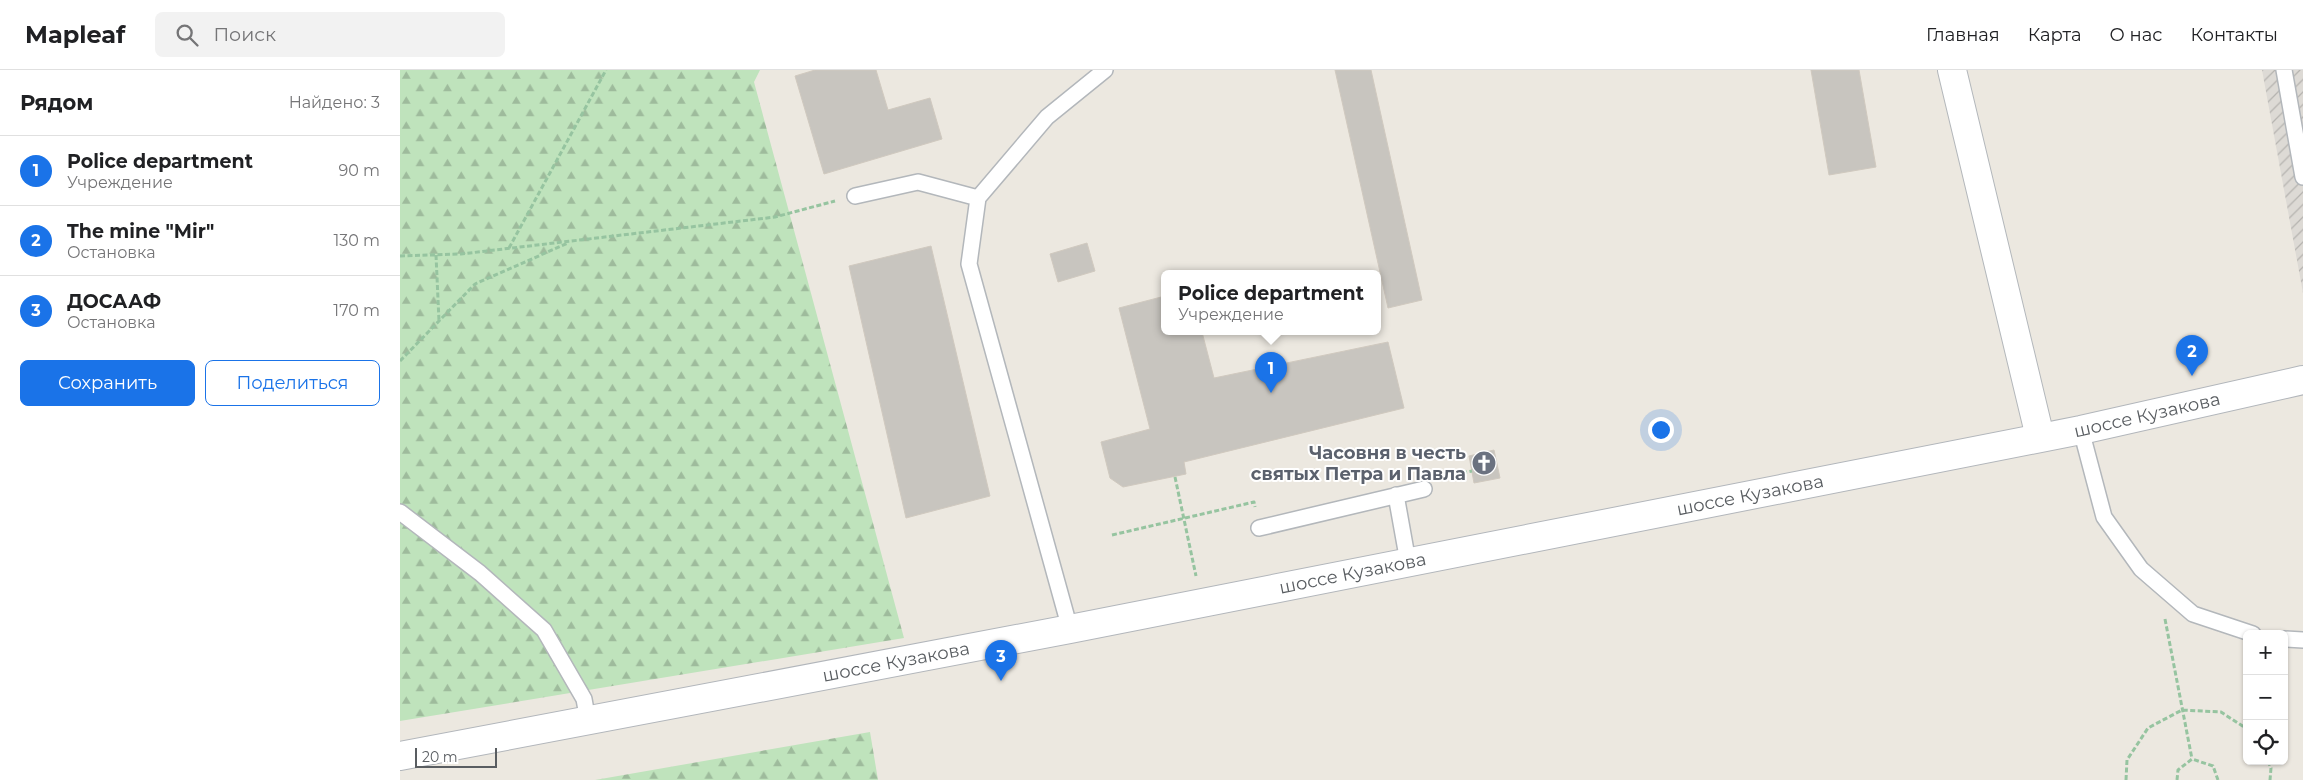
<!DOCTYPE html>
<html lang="ru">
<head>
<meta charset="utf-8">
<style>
	:root { --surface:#fff; --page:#f2f2f2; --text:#202124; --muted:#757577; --line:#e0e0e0; --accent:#1a73e8 }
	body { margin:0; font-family:Montserrat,sans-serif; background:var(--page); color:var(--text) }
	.controls { position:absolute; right:15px; bottom:15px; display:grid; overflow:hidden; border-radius:8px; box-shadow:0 1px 4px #0004 }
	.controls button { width:45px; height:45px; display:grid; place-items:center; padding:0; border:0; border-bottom:1px solid var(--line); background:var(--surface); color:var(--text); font:25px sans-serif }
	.scale { position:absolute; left:15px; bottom:12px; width:82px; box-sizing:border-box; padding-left:5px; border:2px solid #595d61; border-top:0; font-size:14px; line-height:18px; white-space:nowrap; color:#595d61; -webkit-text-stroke:4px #fff; paint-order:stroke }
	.you { position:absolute; left:1260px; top:359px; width:18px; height:18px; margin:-12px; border:4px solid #fff; border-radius:50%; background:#1a73e8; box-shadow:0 0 0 8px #1a73e833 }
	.badge { display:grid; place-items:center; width:32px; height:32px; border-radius:50%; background:var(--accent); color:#fff; font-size:16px; font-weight:700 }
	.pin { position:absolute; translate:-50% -41px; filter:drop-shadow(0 1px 2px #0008) }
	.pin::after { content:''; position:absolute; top:26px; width:18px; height:15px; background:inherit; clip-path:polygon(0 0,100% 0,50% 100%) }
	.popup { position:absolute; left:761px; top:200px; width:220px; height:65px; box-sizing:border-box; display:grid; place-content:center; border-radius:8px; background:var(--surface); filter:drop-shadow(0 1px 4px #0005); font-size:16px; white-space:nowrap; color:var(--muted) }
	.popup b { font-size:19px; color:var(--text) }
	.popup::after { content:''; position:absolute; left:50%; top:100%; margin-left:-10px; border:10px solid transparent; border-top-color:var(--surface) }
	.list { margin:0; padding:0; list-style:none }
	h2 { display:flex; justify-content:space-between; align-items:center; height:65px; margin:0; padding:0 20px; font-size:21px }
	h2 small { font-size:16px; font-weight:400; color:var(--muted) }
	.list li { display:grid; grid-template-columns:32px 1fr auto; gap:15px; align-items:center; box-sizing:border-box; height:70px; padding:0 20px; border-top:1px solid var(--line) }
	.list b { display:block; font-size:19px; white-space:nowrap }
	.list p { margin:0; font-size:16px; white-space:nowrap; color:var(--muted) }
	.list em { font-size:16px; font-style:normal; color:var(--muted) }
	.actions { display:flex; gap:10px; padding:15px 20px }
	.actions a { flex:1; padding:11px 0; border:1px solid var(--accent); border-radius:8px; text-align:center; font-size:18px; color:var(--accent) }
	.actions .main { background:var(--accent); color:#fff }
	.icon { flex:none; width:28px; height:28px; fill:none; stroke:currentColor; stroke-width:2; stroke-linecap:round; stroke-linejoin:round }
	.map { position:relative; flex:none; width:1903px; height:710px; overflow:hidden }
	header { display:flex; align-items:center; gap:30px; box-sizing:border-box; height:70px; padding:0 25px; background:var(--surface); border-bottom:1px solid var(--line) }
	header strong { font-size:24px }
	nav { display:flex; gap:28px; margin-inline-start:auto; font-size:18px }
	.search { width:350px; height:45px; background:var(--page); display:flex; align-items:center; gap:12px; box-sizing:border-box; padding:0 18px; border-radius:8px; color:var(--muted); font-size:19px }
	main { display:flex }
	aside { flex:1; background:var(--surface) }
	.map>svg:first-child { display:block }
	.industrial { fill:url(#industrial-furrows) }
	.forest { fill:url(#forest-firs) }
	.building { fill:#c8c5bf; stroke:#d0c9bf }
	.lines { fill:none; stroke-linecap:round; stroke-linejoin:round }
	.lane-casing { stroke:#b3b7bb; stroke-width:18 }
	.street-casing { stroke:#b3b7bb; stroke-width:30 }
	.secondary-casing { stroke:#b2b6bb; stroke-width:30 }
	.path { stroke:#96c4a0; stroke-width:3; stroke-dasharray:5 2.5; stroke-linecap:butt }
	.lane { stroke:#fff; stroke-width:15 }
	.street { stroke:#fff; stroke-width:28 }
	.secondary { stroke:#fff; stroke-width:28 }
	.labels { text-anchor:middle; stroke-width:4; stroke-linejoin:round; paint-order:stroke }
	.street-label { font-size:18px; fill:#595d61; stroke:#fff }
	.worship-label { font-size:18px; font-weight:bold; fill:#5b616d; stroke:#fff; text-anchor:end }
</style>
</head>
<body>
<header>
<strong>Mapleaf</strong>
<div class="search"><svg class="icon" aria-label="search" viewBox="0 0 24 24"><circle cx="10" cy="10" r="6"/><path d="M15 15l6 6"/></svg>Поиск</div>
<nav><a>Главная</a><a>Карта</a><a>О нас</a><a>Контакты</a></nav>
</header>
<main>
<aside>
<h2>Рядом<small>Найдено: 3</small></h2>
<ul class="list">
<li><span class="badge">1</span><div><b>Police department</b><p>Учреждение</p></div><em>90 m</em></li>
<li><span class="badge">2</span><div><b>The mine &quot;Mir&quot;</b><p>Остановка</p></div><em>130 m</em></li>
<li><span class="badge">3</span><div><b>ДОСААФ</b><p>Остановка</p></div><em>170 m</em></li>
</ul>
<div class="actions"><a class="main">Сохранить</a><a>Поделиться</a></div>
</aside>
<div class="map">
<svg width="1903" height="710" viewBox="0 0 1903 710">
	<defs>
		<pattern id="industrial-furrows" width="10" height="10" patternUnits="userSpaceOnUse" patternTransform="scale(1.25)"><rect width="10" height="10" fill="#dddad5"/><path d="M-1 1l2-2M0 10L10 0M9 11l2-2" fill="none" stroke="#b6b4b0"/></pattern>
		<pattern id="forest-firs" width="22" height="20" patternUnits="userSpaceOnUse" patternTransform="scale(1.25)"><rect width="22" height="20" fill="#bfe3bc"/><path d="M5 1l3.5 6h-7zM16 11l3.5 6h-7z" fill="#9ebb9c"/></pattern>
	</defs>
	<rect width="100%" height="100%" fill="#ece8e0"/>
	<path class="industrial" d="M1862 0H1903V223Z"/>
	<path class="forest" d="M0 0H360L354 12 504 568 0 651Z
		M470 662 478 710H195Z"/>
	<path class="building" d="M415 0H476L488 40 530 28 542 69 424 104 395 6Z
		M935 0H971L1022 230 988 238Z
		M1411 0H1459L1476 97 1429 105Z
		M687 173 695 201 658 212 650 184Z
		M531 176 590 426 506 448 449 196Z
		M765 226V262H802L814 308 988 272 1004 338 784 392 786 404 723 417 710 408 701 372 750 359 719 238Z
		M1094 380 1100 408 1074 413 1069 386Z"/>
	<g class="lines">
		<defs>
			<path id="lane" d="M1884 0 1903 107
				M455 126 518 112 578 128
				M1681 360 1704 447 1741 499 1793 544 1853 564
				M996 425 1008 492
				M0 442 80 503 144 560 184 629 188 651
				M859 458 1024 419
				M670 559 569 194 578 128 647 47 705 0
				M1884 569 1903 570"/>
			<path id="street" d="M1552 0 1640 367"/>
			<g id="secondary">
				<path id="s1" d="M0 686 670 559 1681 360 1903 310"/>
			</g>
		</defs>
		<use href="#lane" class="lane-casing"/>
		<use href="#street" class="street-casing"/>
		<use href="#secondary" class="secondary-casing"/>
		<path class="path" d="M109 178 206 0
			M36 185 39 251
			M0 186 61 184 375 147 435 131
			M0 291 75 214 168 173
			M775 407 796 506
			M1040 407 1072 401
			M712 465 854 432 855 437
			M1765 549 1792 689
			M1868 691 1871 698 1870 710
			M1726 710 1727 690 1748 658 1782 640 1821 642 1847 659
			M1777 710 1778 700 1792 689 1813 696 1818 710"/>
		<use href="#lane" class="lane"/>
		<use href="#street" class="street"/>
		<use href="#secondary" class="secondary"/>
	</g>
	<defs>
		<symbol id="church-disc" viewBox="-11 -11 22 22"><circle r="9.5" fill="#6b7280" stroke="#fff"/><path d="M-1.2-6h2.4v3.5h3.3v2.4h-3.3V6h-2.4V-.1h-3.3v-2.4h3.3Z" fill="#fff"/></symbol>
	</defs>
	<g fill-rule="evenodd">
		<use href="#church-disc" x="1070" y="379" width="28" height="28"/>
	</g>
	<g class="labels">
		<g class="street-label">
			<text dy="6" stroke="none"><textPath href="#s1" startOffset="1780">шоссе Кузакова</textPath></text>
			<text dy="6" stroke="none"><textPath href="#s1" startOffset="1375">шоссе Кузакова</textPath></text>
			<text dy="6" stroke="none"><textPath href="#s1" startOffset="970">шоссе Кузакова</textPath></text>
			<text dy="6" stroke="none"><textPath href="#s1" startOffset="505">шоссе Кузакова</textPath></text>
		</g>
		<g class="worship-label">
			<text x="1066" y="389">Часовня в честь<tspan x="1066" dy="21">святых Петра и Павла</tspan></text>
		</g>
	</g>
</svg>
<div class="controls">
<button>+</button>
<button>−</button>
<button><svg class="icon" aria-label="locate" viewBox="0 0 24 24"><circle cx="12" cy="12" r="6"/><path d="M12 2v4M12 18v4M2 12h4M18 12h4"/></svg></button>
</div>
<div class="scale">20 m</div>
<div class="you"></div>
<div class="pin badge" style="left:871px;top:323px">1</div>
<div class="popup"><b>Police department</b>Учреждение</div>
<div class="pin badge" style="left:1792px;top:306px">2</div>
<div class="pin badge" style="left:601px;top:611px">3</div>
</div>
</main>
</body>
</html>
